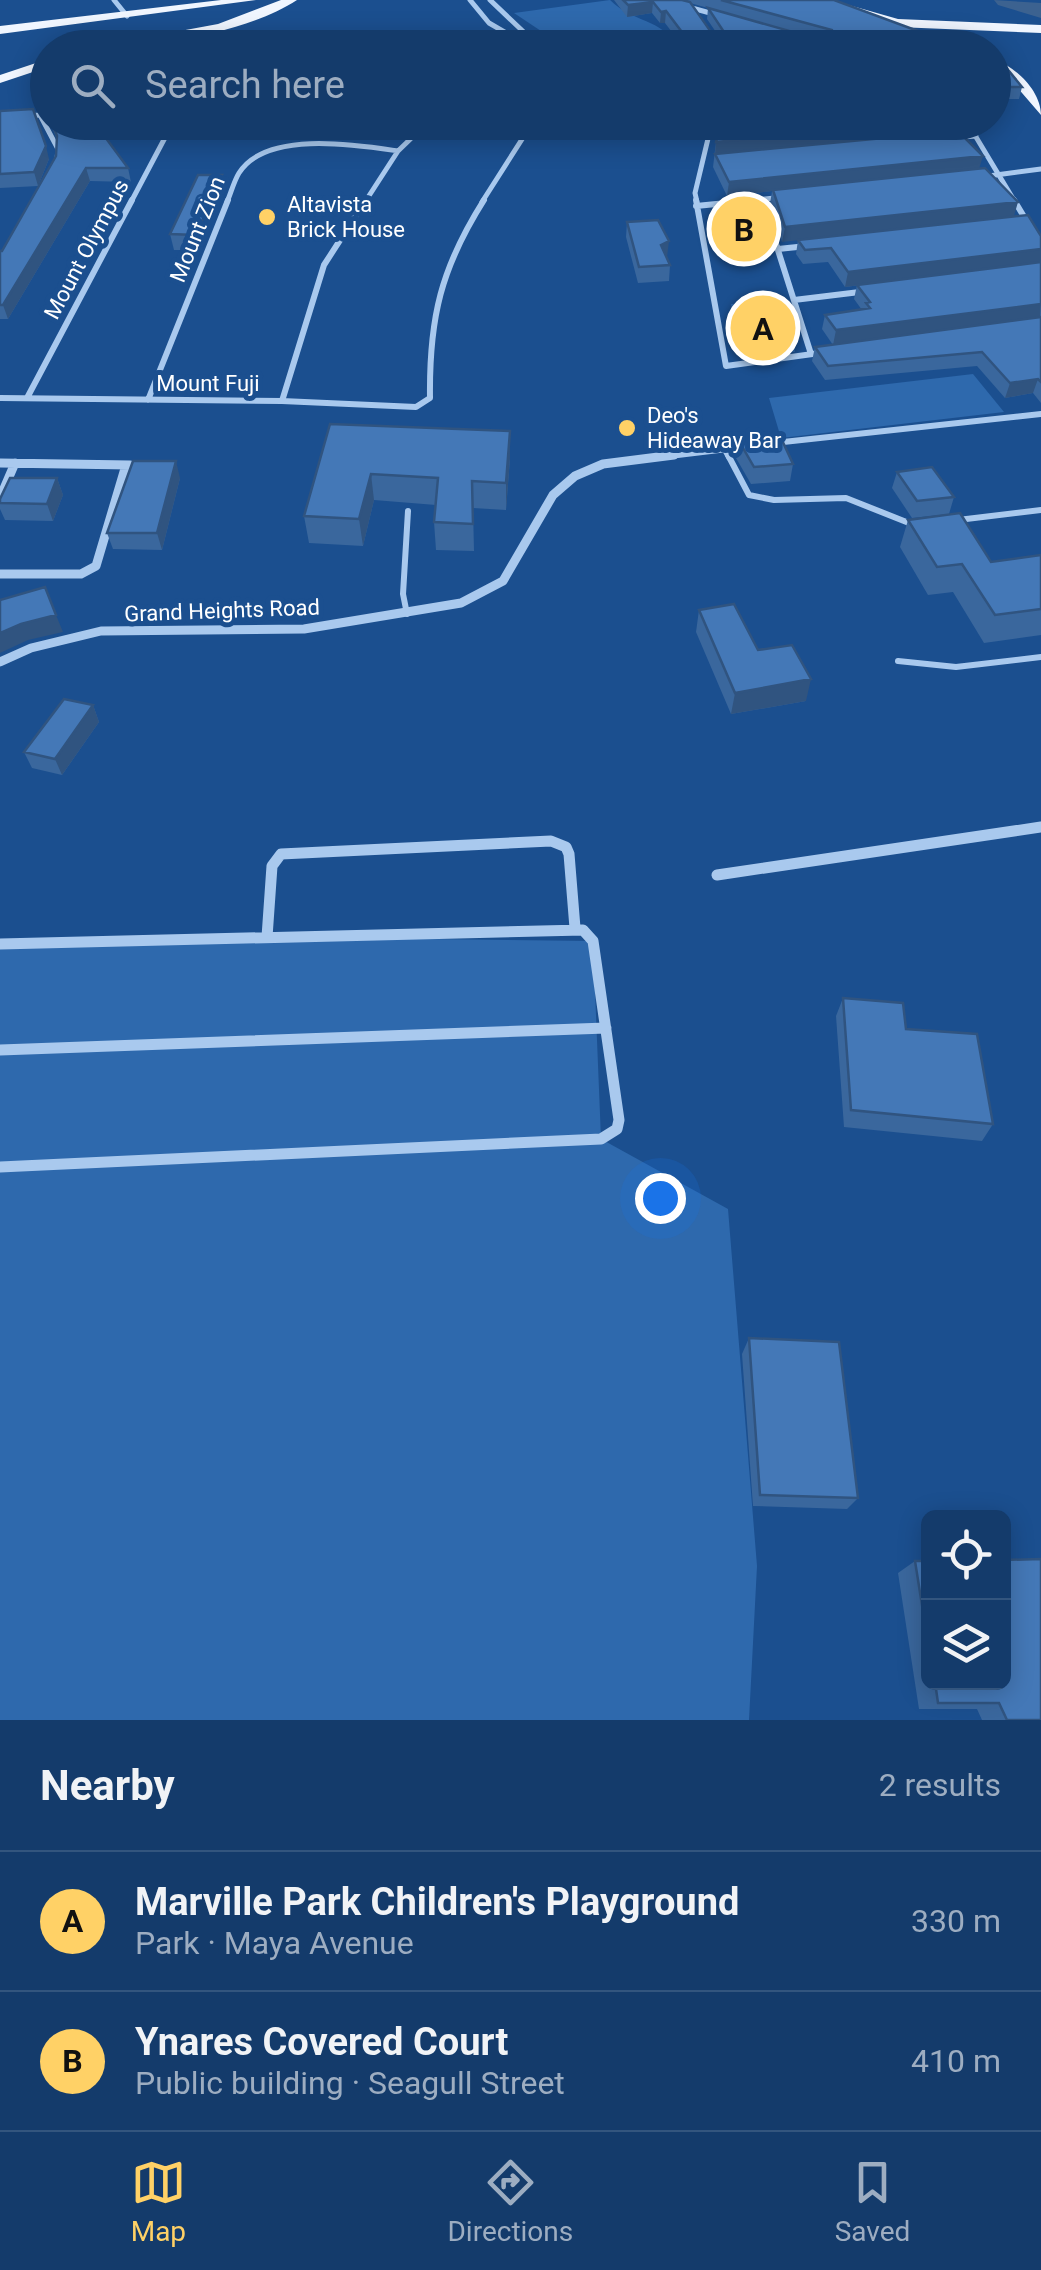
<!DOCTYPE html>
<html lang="en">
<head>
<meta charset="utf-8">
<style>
	:root { --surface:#143b6b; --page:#1d4271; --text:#f1f3f6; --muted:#9dadc1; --line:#33557e; --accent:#ffd166 }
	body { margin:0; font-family:Roboto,sans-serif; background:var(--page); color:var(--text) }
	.controls { position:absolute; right:30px; bottom:30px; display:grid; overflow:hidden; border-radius:15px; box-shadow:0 5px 25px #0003 }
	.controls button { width:90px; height:90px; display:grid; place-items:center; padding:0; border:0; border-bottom:2px solid var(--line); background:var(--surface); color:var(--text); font:50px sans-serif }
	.you { position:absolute; left:660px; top:1198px; width:35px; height:35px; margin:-25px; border:8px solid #fff; border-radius:50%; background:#1a73e8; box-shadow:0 0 0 15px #1a73e833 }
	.badge { display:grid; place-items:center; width:65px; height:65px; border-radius:50%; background:var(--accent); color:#111; font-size:32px; font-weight:700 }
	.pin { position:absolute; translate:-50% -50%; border:5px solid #fff; box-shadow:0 2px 10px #0006 }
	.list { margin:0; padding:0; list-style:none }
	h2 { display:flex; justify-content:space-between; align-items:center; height:130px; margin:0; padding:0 40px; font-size:42px }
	h2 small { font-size:32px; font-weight:400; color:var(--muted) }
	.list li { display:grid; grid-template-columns:65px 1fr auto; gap:30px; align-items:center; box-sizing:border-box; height:140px; padding:0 40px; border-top:2px solid var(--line) }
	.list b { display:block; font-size:38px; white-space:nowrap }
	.list p { margin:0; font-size:32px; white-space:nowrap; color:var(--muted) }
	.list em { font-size:32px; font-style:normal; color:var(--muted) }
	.icon { flex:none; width:55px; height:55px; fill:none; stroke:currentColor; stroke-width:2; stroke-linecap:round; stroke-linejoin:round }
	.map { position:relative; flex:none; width:1041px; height:1720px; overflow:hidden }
	.search { position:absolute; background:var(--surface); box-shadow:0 5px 25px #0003; left:30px; right:30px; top:30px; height:110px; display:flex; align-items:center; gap:25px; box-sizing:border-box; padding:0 35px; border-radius:55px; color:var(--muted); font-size:38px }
	.sheet { height:410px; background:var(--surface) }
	nav { display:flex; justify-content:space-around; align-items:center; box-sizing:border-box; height:140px; border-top:2px solid var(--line); background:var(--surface); font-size:28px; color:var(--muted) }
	nav a { display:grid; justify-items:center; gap:5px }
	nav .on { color:var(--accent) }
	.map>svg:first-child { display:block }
	.green { fill:#2e69ad }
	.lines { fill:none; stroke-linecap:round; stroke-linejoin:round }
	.river { fill:#3c6290; fill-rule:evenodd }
	.lane-far1 { stroke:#a9c9ee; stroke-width:5 }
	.lane { stroke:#a9c9ee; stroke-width:6 }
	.street-far3 { stroke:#a9c9ee; stroke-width:5 }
	.street-far2 { stroke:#a9c9ee; stroke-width:6 }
	.street-far1 { stroke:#a9c9ee; stroke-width:9 }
	.street { stroke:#a9c9ee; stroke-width:11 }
	.primary { fill:#f0f6ff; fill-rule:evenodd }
	.wall { fill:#3a679d; fill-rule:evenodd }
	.shaded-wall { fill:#305480 }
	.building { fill:#4478b7; stroke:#305480; stroke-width:2.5 }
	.poi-dot { fill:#ffd166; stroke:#1b4f8f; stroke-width:4 }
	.labels { text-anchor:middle; stroke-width:10; stroke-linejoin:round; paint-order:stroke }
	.far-poi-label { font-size:22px; fill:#fff; stroke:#1b4f8f; text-anchor:start }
	.far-street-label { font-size:22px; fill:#fff; stroke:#1b4f8f }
</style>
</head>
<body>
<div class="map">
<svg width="1041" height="1720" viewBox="0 0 1041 1720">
	<rect width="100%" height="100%" fill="#1b4f8f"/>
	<path class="green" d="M610 0C635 24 659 17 679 47H565L514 13Z
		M784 302 795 352 742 355 731 304Z
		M973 374 1004 412 781 438 769 398Z
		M267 937 593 941 601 1139 728 1209 757 1566 749 1720H0V942Z"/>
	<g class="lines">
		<path class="river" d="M994 0 1041 3V18L998 5Z"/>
		<path class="lane-far1" d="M724 449 729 458"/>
		<path class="lane" d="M728 455 749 495 774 500 846 498 914 525
			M958 520 1041 510
			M407 614 403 594 408 511
			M898 661 956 667 1041 657"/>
		<path class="street-far3" d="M114 0 127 16
			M470 0 489 23 532 48
			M490 0 529 37 528 44
			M663 0 721 16
			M0 118 40 115 58 149 57 159
			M967 122 1015 202
			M950 138 976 136
			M981 177 1041 169
			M131 202 168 132 182 122
			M227 202C231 193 234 181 239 173 266 130 357 145 398 151
			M365 202 398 151 428 122
			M482 202 533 122
			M697 202 695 193 712 122
			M732 202 785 197"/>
		<path class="street-far2" d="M696 200 726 366 827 352
			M762 200 811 354
			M1014 200 1041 245
			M696 206 757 200
			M778 249 807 246
			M794 300 868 291
			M0 398 282 401 416 407 430 398C429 318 441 268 484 200
			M27 398 132 200
			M148 400 228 200
			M282 401 324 265 366 200
			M774 443 1041 414
			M653 458 752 446"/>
		<path class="street-far1" d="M0 463 130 465
			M0 498 15 463
			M0 574H81L96 566 126 465
			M0 662 31 648 101 631 304 629 461 603 503 581 553 495 575 476 603 464 674 455"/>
		<path class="street" d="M717 875 1041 827
			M267 937 272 866 281 854 551 841 566 847 569 854 575 928
			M0 944 583 930 593 941 619 1120 617 1129 601 1139 0 1167
			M0 1050 606 1028"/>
		<path class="primary" d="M221 0H256L0 34V26Z
			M281 0H297C245 34 150 48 88 48L218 24Z
			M812 0H831L898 19 1041 25V33L897 27Z
			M48 59V67L0 83V75Z
			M994 59C1016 67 1041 91 1041 115L1004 72 994 67Z"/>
	</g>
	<path class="wall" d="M614 0H834L964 48H684L665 23H660L652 13 627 17ZM690 3 708 8 707 19 722 41 718 42Z
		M994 58 1022 87 1019 99H994Z
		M0 111 49 159 38 186 0 188Z
		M50 122H94L128 168 131 182 90 181 8 319H0V251H2L56 156 57 140Z
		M729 122H938L782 242 770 204 772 191 727 196 713 167 716 142 730 124Z
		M222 175 225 191 199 250H174L170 234Z
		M722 204 771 238 769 246 731 247 721 212Z
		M627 222 667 257 670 265 669 281 638 283 626 237Z
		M798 240 1041 262 845 287 828 262 803 264 796 254Z
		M1041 262V403L1033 393 1005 398 977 366 825 380 812 361 815 347 833 345 822 329 825 315 862 310 854 299 857 285Z
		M330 424 510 458 506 510 473 508 474 551 436 550 434 522 436 505 374 500 363 546 309 543 304 516Z
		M739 441 793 464 790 481 751 484 736 458Z
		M897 472 954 497 949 514 912 518 892 488Z
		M57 478 63 495 53 521 5 520 0 509V499Z
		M180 478 162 550 113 549 107 533Z
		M908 520 991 562 1041 555V635L984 643 953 592 928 595 900 547Z
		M699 610 758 650 806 701 731 714 696 632Z
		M93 705 99 722 62 775 32 768 24 752Z
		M843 998 906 1029 993 1124 982 1141 844 1127 836 1016Z
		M749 1338 858 1498 847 1509 753 1506 742 1354Z
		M915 1561H928V1682H1004L1041 1720H982L977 1709H919L898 1573Z"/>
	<path class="shaded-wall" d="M653 2 652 13 627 17 628 5Z
		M666 11 665 23H660L661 12Z
		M274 122H285L276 130Z
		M923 122H938L936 134 715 154 716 142Z
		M46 146 49 159 38 186 34 172Z
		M983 156 979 169 727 196 729 182Z
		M86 168 90 181 8 319 3 305Z
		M222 175 225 191 199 250 196 235Z
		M1018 202 1014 216 782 242 785 227Z
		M669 241 667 257 659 260 661 245Z
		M1041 249V262L845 287 848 272Z
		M1041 304 1040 317 833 345 836 330Z
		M1038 379 1033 393 1005 398 1010 383Z
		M510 431V458L506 510V483Z
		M176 461 180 478 162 550 157 533Z
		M371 474 374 500 363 546 359 519Z
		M57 478 63 495 53 521 47 504Z
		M56 615 63 632 28 640 0 653V633L21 624Z
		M811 679 806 701 731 714 735 693Z
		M93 705 99 722 62 775 55 759Z"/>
	<path class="building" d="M623 0H682L690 2 718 42 725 41 726 35 708 8 828 42 836 39 832 30 721 0H834L964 48H694L666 11 661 12 653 2 628 5Z
		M994 58 1000 60 1022 87H994Z
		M33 109 46 146 34 172 0 174V111Z
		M52 122H94L128 168H86L3 305H0V251H2L56 156 57 136Z
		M740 122H923L716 142 720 125Z
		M958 131 983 156 729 182 715 154Z
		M985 168 1018 202 785 227 773 190Z
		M198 175H222L196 235 170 234Z
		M758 198 771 238 732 239 722 204Z
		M1028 215 1041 236V249L848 272 831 248 805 250 798 240Z
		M658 220 669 241 661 245 670 265 639 267 627 222Z
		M1041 262V304L836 330 825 315 870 308 866 303 870 302 857 285Z
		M1041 317V382L1038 379 1010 383 982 352 828 366 815 347Z
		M330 424 510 431 506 483 472 481 473 524 434 522 438 478 371 474 359 519 304 516Z
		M781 438 793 464 754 467 739 441Z
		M133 461H176L157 533H107Z
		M932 467 954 497 917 501 897 472Z
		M10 478H57L47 504 0 503V499Z
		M960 513 991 562 1041 555V609L995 615 962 564 937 567 908 520Z
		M45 587 56 615 21 624 0 633V600Z
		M734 604 758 650 792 645 811 679 735 693 699 610Z
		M64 699 93 705 55 759 24 752Z
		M843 998 903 1003 906 1029 977 1034 993 1124 851 1110Z
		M749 1338 839 1342 858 1498 760 1495Z
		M1041 1559V1720H1007L999 1703H938L935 1682H1004V1560Z
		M915 1561H928V1643Z"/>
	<g class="poi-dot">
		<circle cx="267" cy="217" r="10"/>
		<circle cx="627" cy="428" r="10"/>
	</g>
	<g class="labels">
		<g class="far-poi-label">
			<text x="287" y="212">Altavista<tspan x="287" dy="25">Brick House</tspan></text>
			<text x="647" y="423">Deo's<tspan x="647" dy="25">Hideaway Bar</tspan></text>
		</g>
		<g class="far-street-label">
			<text transform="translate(197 229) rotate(-68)" y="8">Mount Zion</text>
			<text transform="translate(86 249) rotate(-62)" y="8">Mount Olympus</text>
			<text x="208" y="391">Mount Fuji</text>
			<text transform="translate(222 610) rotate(-2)" y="8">Grand Heights Road</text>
		</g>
	</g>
</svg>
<div class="controls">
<button><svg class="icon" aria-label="locate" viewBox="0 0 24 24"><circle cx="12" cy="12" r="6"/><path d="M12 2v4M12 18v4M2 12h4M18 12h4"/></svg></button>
<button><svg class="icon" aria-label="layers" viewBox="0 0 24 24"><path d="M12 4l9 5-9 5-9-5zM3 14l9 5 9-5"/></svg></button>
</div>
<div class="you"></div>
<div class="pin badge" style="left:763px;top:328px">A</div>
<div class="pin badge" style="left:744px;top:229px">B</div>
<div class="search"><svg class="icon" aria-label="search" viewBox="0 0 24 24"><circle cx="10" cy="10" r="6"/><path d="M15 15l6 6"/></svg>Search here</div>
</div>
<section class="sheet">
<h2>Nearby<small>2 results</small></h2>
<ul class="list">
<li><span class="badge">A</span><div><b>Marville Park Children's Playground</b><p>Park · Maya Avenue</p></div><em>330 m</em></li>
<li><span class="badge">B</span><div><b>Ynares Covered Court</b><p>Public building · Seagull Street</p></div><em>410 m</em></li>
</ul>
</section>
<nav>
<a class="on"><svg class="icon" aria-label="map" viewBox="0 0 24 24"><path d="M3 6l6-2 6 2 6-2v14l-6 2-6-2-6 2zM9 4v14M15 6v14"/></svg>Map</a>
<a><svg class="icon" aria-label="directions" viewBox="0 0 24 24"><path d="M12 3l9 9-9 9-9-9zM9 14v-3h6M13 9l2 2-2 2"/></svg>Directions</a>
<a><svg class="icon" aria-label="saved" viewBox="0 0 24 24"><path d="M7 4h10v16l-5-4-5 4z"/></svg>Saved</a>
</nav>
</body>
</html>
